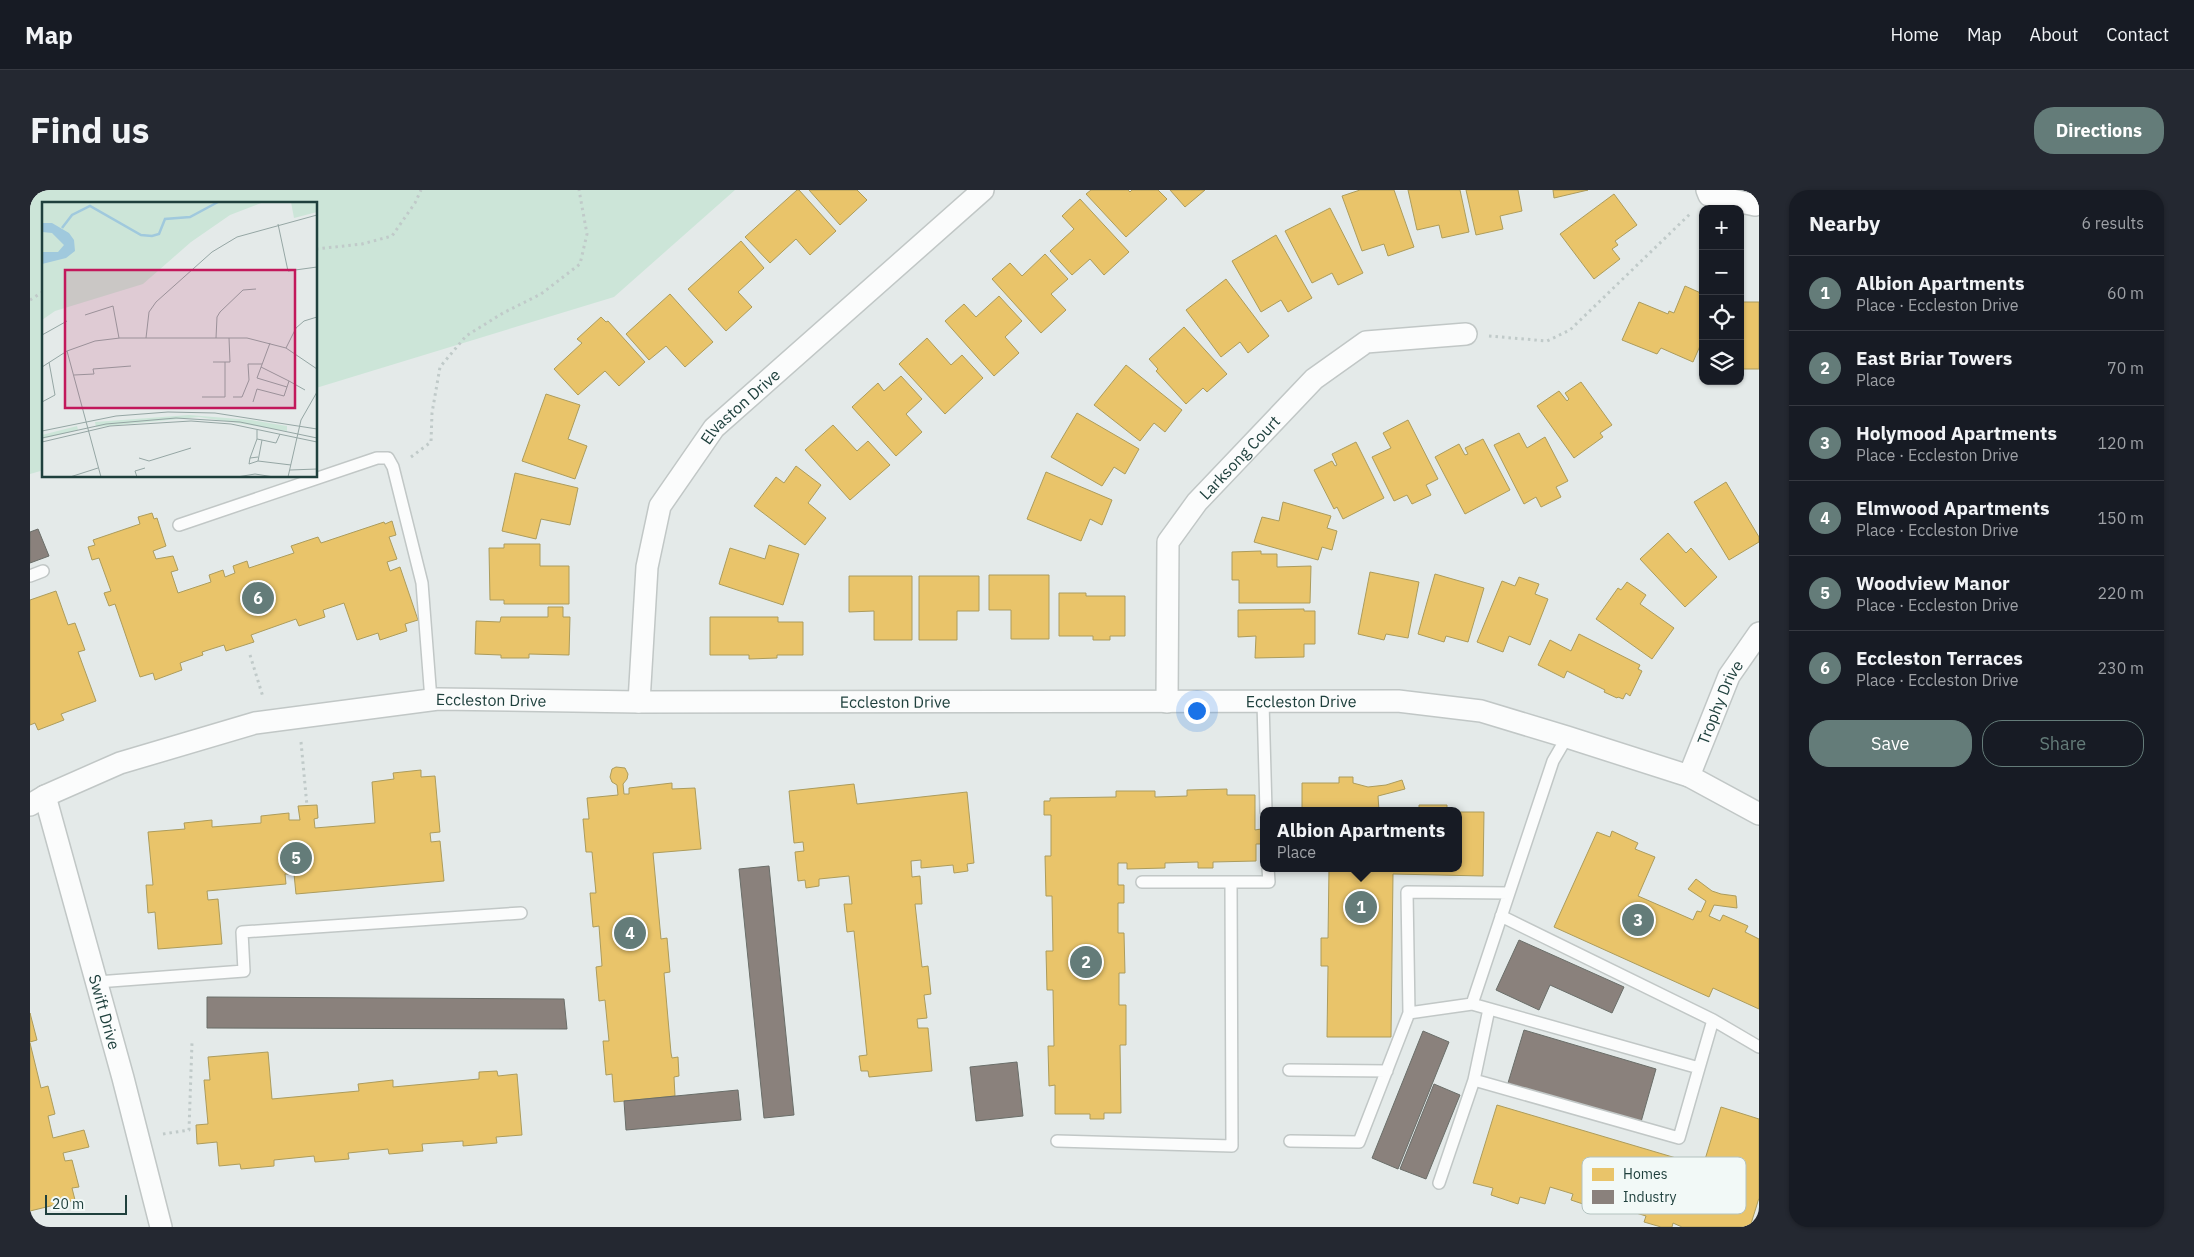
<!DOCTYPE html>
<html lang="en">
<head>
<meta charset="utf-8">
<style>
	:root { --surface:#171b24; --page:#242831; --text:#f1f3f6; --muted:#9ea1a6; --line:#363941; --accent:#647c79 }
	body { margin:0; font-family:"IBM Plex Sans",sans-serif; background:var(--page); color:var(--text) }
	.controls { position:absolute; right:15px; top:15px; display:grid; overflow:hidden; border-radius:10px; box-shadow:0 1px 4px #0004 }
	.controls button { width:45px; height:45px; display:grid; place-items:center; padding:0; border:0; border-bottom:1px solid var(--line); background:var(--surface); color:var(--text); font:25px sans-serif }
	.scale { position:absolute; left:15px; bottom:12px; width:82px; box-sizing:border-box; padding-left:5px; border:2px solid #1f403d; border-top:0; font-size:14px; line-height:18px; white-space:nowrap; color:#1f403d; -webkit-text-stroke:4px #f2f9f7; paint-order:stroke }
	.you { position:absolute; left:1166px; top:520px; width:18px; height:18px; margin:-12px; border:4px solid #fff; border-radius:50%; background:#1a73e8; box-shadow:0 0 0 8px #1a73e833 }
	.badge { display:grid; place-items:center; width:32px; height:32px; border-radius:50%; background:var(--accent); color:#fff; font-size:16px; font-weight:700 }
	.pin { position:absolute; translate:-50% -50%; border:2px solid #fff; box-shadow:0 1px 5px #0006 }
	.popup { position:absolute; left:1230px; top:617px; width:202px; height:65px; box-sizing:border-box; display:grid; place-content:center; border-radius:10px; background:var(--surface); filter:drop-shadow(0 1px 4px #0005); font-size:16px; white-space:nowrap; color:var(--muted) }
	.popup b { font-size:19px; color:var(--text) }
	.popup::after { content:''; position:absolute; left:50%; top:100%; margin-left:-10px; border:10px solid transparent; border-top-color:var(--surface) }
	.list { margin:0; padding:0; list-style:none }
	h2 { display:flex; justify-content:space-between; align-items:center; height:65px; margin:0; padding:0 20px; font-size:21px }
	h2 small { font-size:16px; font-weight:400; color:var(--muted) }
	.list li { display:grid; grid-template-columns:32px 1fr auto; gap:15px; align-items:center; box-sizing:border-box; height:75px; padding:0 20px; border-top:1px solid var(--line) }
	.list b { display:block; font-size:19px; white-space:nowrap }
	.list p { margin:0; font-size:16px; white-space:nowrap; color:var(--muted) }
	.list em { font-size:16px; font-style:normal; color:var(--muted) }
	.actions { display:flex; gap:10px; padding:15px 20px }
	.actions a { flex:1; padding:11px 0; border:1px solid var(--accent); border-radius:20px; text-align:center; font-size:18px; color:var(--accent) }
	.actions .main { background:var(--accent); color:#fff }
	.icon { flex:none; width:28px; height:28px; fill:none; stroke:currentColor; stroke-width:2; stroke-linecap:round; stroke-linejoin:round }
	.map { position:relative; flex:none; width:1729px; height:1037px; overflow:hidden; border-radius:20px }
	header { display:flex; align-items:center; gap:30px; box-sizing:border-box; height:70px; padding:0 25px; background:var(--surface); border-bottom:1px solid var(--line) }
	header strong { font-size:24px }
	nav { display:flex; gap:28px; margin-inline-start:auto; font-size:18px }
	.intro { display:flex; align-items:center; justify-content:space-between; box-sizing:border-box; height:120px; padding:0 30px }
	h1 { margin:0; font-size:35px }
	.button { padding:12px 22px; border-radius:20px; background:var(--accent); color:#fff; font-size:18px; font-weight:700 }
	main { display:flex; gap:30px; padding:0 30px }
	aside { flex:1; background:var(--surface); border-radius:20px; box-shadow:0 1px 4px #0004 }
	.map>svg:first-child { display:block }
	.green { fill:#cce5d8 }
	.homes { fill:#e9c46a; stroke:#ac9c5c }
	.industry { fill:#8a817c; stroke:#6a6e69 }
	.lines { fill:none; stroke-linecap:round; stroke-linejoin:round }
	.service-casing { stroke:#c1c7c6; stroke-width:14 }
	.minor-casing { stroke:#c1c7c6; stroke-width:24 }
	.path { stroke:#c0cac9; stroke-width:3; stroke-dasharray:2.5 4; stroke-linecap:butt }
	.service { stroke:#fbfcfc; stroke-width:11 }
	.minor { stroke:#fbfcfc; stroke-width:21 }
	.labels { text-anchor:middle; stroke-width:5; stroke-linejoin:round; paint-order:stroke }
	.street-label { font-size:16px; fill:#1f403d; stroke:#f2f9f7 }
	.inset-river { fill:none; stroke:#a0c9dd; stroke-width:2.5 }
	.inset-road { fill:none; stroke:#95a6a4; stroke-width:1 }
	.view { fill:#c2185b; fill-opacity:0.15; stroke:#c2185b; stroke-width:2.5 }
	.inset-edge { fill:none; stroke:#1f403d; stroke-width:2.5 }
	.key { fill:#f2f9f7; stroke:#b3c2bf; stroke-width:1 }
	.key-label { font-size:14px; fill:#1f403d }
</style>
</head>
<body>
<header>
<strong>Map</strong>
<nav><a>Home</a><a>Map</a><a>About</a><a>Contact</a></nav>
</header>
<div class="intro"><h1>Find us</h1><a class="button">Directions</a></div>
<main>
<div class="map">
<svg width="1729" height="1037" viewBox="0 0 1729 1037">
	<rect width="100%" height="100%" fill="#e4eae9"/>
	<path class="green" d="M0 0H705L584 107 286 198V14H14V280L0 284Z"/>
	<path class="homes" d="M767 0H769L806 41 780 65 766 49 740 73 715 47Z
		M779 0H827L837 10 810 35Z
		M1061 0H1098L1100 2 1102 0H1128L1137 9 1096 47 1056 4Z
		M1140 0H1175L1155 17Z
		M1330 0H1364L1384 57 1358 66 1354 54 1332 61 1312 6Z
		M1378 0H1430L1439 42 1412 48 1409 35 1387 40Z
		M1436 0H1488L1492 21 1470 26 1473 39 1446 45Z
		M1523 0H1558L1524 8Z
		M1584 4 1607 35 1585 51 1588 55 1582 59 1590 69 1564 89 1530 44Z
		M1050 9 1099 62 1074 85 1060 69 1042 85 1020 61 1044 39 1032 26Z
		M1300 18 1333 83 1308 95 1302 83 1282 93 1255 41Z
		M1246 45 1282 108 1258 122 1251 110 1231 122 1202 71Z
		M711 51 734 78 708 102 722 117 696 141 658 99Z
		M1015 64 1038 89 1021 104 1036 120 1011 143 962 89 980 73 992 86Z
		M1196 89 1239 146 1218 163 1210 152 1191 167 1156 120Z
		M1655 96 1673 104V149L1663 172 1631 158 1627 164 1592 150 1609 112 1638 124 1639 121 1644 123Z
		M640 104 683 152 655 177 636 156 619 170 596 144Z
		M969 106 992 131 975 147 989 163 964 186 915 131 934 114 946 127Z
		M1710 112H1729V179H1710Z
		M571 127 576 132 578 131 615 172 589 196 575 181 548 205 524 179 552 153 547 149Z
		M1154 137 1197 184 1177 202 1173 198 1156 214 1126 181 1128 179 1119 169Z
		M897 148 921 175 932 165 953 188 915 224 869 174Z
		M1096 175 1152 220 1135 242 1124 233 1110 251 1064 215Z
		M871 186 892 209 876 224 892 242 866 266 822 217 848 193 854 201Z
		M1551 192 1582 235 1570 243 1573 247 1544 268 1507 216 1529 201 1537 211 1539 209 1535 203Z
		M516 204 550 215 538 249 557 256 545 289 492 271Z
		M1047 223 1109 259 1095 284 1084 277 1072 296 1021 267Z
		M1378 230 1408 289 1396 295 1401 305 1382 314 1377 305 1364 311 1342 267 1361 258 1353 243Z
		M803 235 827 261 838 251 860 275 820 310 775 260Z
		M1489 243 1497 258 1515 247 1538 291 1526 297 1531 307 1511 317 1506 307 1494 314 1464 255Z
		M1453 249 1480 300 1435 324 1405 267 1429 254 1435 265 1438 264 1435 258Z
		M1326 252 1354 308 1313 329 1307 317 1304 319 1284 280 1302 271 1305 276 1307 275 1302 264Z
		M766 276 791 295 778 313 796 328 775 355 724 316 746 287 754 293Z
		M1016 282 1082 310 1072 335 1060 329 1051 351 997 329Z
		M485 283 548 298 540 335 511 329 506 349 472 341Z
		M1696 292 1729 347V352L1699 370 1664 312Z
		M1253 312 1301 326 1297 338 1307 341 1302 360 1292 357 1288 370 1224 352 1232 327 1249 331Z
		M122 323 124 329 127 328 136 356 123 361 126 369 143 366 148 380 141 382 148 403 181 392 179 385 193 380 195 387 205 383 203 376 217 371 219 378 264 363 261 356 288 347 291 353 354 332 355 334 362 331 366 345 359 347 367 369 357 372 360 381 370 377 388 430 375 434 377 441 350 450 348 443 327 450 314 413 293 420 295 427 269 436 266 429 221 445 224 452 196 461 194 455 172 462 173 465 150 473 152 480 125 490 123 483 110 487 85 414 79 416 74 403 81 401 69 368 62 370 58 357 65 355 63 350 110 334 108 327Z
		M1638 343 1656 363 1661 358 1687 387 1655 417 1610 369Z
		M474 354H510V376H539V414H474V410H460L459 358H474Z
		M739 355 769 364 753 415 689 394 700 358 735 369Z
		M1231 361V364H1247V377L1281 376 1280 413H1209V390H1202V362Z
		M1340 382 1389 392 1378 448 1356 444 1354 450 1328 444Z
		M1405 384 1454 398 1438 452 1416 446 1414 452 1388 444Z
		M959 385H1019V449H981V420H959Z
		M819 386H882V450H844V421L819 422Z
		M889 386H949V421H927V450H889Z
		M1489 387 1509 394 1505 404 1518 409 1500 455 1479 446 1473 462 1447 452 1472 391 1485 396Z
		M1597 392 1616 405 1610 414 1644 438 1622 469 1566 429 1588 398 1591 400Z
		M26 401 38 435 45 433 55 460 48 462 66 511 31 524 34 530 8 540 5 533 0 535V410Z
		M1029 403H1056V406H1095V446H1080V450H1063V446H1029Z
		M518 417H533V427H540L539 465 499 464V468H471V465L445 464 446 431 470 432 471 427H518Z
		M1274 419V421H1285V454H1274V467L1225 468 1226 446 1208 447V420Z
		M680 427H748V432H773V465H747V468L719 469V465H680Z
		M1549 444 1610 475 1608 479 1612 481 1600 506 1596 503 1593 509 1588 507 1587 508 1574 502 1575 500 1537 481 1534 488 1508 475 1520 450 1541 461Z
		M586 577 595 578 598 584 597 589 593 594 594 604H599V598L642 593V599L665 598 671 659 623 663 631 749 637 748 640 782 634 783 641 863 642 868 648 867 649 886 644 887 645 906 584 912 582 884 576 885 573 851H579L575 810 569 811 566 777 572 776 569 736 563 737 560 703H566L562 662H556L553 629H559L557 608 588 605 587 595 582 592 580 587 582 579Z
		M391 580V587L405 586 410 642 400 643 401 652 410 651 414 691 266 704 264 684H255L256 694 177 701 178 710 188 709 192 754 128 759 125 722 118 723 116 695H123L118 642 155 639 154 633 182 630V637L231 633V626L259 623V630H270L268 616 287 615 288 628 284 629 285 638 345 633 342 592 364 589 363 583Z
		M1309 587H1323V593L1338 597 1356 595 1372 590 1375 599 1348 606 1349 621H1272V593H1309Z
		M824 594 827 614 937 602 944 673 937 674 938 681 924 683 923 675 891 678V670L881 671 882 687 890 686 892 714H885L892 777 898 776 901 804 894 805 897 828 887 829 888 838H898L902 881 839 887 838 881H831L829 866 837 865 824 741 817 742 814 714H822L819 686 789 689V696L776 698 775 690 768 691 765 662 774 661 773 652 764 653 759 601Z
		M1197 599V605H1225V640L1231 639 1232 654H1226V671L1183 672V678H1168V672L1135 673V678L1097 679V673H1088V695H1094V713H1088V743H1094L1095 783H1089V815H1096V855H1090L1091 923H1074V929H1060V924H1025V895L1019 896 1018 856H1024L1023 800H1017L1016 761H1023L1022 706H1016L1015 666H1021V625H1014V611H1020V608L1086 607V601H1125V607L1157 606V600Z
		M1389 615H1417V621H1389Z
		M1428 622H1454L1453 686 1363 684 1361 847H1297L1298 776H1291V748H1298L1299 678H1428Z
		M1582 641 1608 653 1605 659 1625 667 1608 706 1663 730 1667 721 1671 722 1676 711 1658 699 1666 689 1682 701 1691 704 1706 706 1707 718 1684 715 1679 726 1690 731 1693 725 1718 736 1715 742 1729 749V819L1683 798 1679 807 1524 737 1567 642 1580 647Z
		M0 823 7 850 0 852Z
		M0 853 11 898 18 896 25 924 18 926 23 948 54 940 59 957 33 963 35 971 42 970 49 997 42 998 45 1010 0 1021Z
		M238 862 242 909 329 901 328 894 363 890V897L449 889V882L467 881 468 886 487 884 492 945 466 947 467 953 433 956V951L392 954 393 961 359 964 358 959 318 963 319 969 285 972 284 966 244 970V976L211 979 210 974 189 976 187 952 167 954 166 935 178 934 174 890H180L178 867Z
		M1467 915 1673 976 1691 917 1729 929V1008L1720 1037H1652L1643 1033 1642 1037H1631L1614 1032 1616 1026 1570 1012 1568 1019 1541 1010 1543 1004 1520 997 1515 1014 1490 1007 1488 1014 1461 1005 1463 998 1443 993Z"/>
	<path class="industry" d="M8 339 19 366 0 373V342Z
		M739 676 764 925 734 928 709 679Z
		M1489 750 1594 797 1582 823 1520 795 1509 820 1466 800Z
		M177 807 534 809 537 839 177 838Z
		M1494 840 1626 879 1611 932 1478 893Z
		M1393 841 1419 852 1368 979 1342 968Z
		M987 872 993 926 946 931 940 877Z
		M1404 894 1430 905 1396 989 1370 979Z
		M708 900 711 930 596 940 594 911Z"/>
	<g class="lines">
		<defs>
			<path id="service" d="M149 335 347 268H358L363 277 392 393 401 510
				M0 386 13 381
				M1233 512 1236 621
				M1537 547 1523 571 1442 814 1669 878 1683 830 1729 857
				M1112 692H1239L1238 678
				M1471 726 1683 830
				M67 792 214 781 212 742 491 723
				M1379 823 1442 814
				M1259 880 1357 881
				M1444 890 1459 819
				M1027 951 1202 956 1201 692
				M1260 951 1329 952 1379 823 1377 702 1479 703
				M1409 993 1444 890 1649 948 1669 878"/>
			<g id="minor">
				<path d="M1677 0 1679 5 1725 15 1729 14"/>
				<path id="s1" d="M609 512 617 377 630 316 684 238 953 0"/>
				<path id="s2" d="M1137 512 1138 352 1167 312 1284 189 1336 152 1436 144"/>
				<path id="s3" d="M1659 586 1699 486 1729 443"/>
				<path id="s4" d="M15 606 93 888 131 1037"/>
				<path id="s5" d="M0 615 15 606 90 573 225 533 408 509 609 512 1368 511 1451 521 1537 547 1659 586 1729 624"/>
			</g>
		</defs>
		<use href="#service" class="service-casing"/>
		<use href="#minor" class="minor-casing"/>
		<path class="path" d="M286 59 332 54 362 46 385 13 391 0
			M0 110 14 101
			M1459 146 1517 151 1540 140 1662 22
			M381 267 401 252 402 223 410 177 436 146 473 123 511 104 550 74 557 44 549 0
			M220 465 233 507
			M271 552 277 616
			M133 944 159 940 162 852"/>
		<use href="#service" class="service"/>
		<use href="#minor" class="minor"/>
	</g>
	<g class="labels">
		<g class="street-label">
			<text dy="6" stroke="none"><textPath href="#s1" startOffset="326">Elvaston Drive</textPath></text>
			<text dy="6" stroke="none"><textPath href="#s2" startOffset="271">Larksong Court</textPath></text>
			<text dy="6" stroke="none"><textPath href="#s5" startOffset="478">Eccleston Drive</textPath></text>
			<text dy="6" stroke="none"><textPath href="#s5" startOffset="1288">Eccleston Drive</textPath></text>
			<text dy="6" stroke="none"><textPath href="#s5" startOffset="882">Eccleston Drive</textPath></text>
			<text dy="6" stroke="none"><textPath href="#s3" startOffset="80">Trophy Drive</textPath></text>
			<text dy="6" stroke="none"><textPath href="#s4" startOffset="224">Swift Drive</textPath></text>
		</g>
	</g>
	<g transform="translate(12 12)">
		<rect width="275" height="275" fill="#e4eae9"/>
		<path d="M0 0H222L188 13 149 40 101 82 13 109 0 118ZM249 0H275V10L252 16ZM147 213 209 218 245 224V229L157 215 54 225 53 220ZM35 224 36 228 0 237V233Z" fill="#cce5d8"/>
		<path d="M0 21H10L27 31 32 38 33 49 24 56 0 62V50H16L22 43 10 31 0 30Z" fill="#a0c9dd"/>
		<path class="inset-river" d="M20 26 30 13 48 4 99 33 110 34 117 32 123 17 148 15 176 0"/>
		<path class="inset-road" d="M236 22 246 69 275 65M43 113 71 104 77 136M0 133 25 119M104 136 107 110 114 100 170 50 195 35 275 13M174 136 175 115 178 110 201 88 214 87M228 141 215 176 245 185 247 179 263 188M244 146 254 126 262 119 275 115M25 149 59 275M171 160H188L187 136M0 165 25 149 53 139 78 136H205L244 146 275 167M219 165 247 179M32 173 52 172 51 167 89 164M160 195H183V160M191 195H200L207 178 206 162H220M0 200 13 193 7 160M211 200 215 187 242 194 245 185M215 228V237L220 238 216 259 249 263M0 229 74 214 126 210 173 211 275 227M0 236 64 222 134 216 198 220 275 236M220 238 234 241 238 232M0 240 68 224 149 219 189 222 275 240M97 256 107 259 149 246M208 256 215 237M216 259 207 262 208 256 216 255M248 268 275 267M28 275 56 266M95 275 93 269 103 266M195 275 213 272 232 275M246 275 259 218 275 190"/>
		<path class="view" d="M23 68H253V206H23Z"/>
		<rect width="275" height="275" class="inset-edge"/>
	</g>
	<rect x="1552" y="967" width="164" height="57" rx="8" class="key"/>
	<rect x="1562" y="978" width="22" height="13" fill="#e9c46a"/>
	<rect x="1562" y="1000" width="22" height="14" fill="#8a817c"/>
	<g class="key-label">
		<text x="1593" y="989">Homes</text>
		<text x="1593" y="1012">Industry</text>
	</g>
</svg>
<div class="controls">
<button>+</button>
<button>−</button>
<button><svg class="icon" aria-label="locate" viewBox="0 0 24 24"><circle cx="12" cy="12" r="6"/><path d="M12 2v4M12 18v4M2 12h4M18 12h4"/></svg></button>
<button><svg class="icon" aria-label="layers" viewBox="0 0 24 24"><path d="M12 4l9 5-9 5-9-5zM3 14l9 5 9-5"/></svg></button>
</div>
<div class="scale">20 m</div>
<div class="you"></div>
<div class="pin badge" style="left:1331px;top:717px">1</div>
<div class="popup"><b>Albion Apartments</b>Place</div>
<div class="pin badge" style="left:1056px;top:772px">2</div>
<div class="pin badge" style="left:1608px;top:730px">3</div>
<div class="pin badge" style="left:600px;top:743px">4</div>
<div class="pin badge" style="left:266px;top:668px">5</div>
<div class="pin badge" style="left:228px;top:408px">6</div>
</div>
<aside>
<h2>Nearby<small>6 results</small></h2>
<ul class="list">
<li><span class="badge">1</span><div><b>Albion Apartments</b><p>Place · Eccleston Drive</p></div><em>60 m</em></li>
<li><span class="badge">2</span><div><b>East Briar Towers</b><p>Place</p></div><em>70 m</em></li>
<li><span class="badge">3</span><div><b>Holymood Apartments</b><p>Place · Eccleston Drive</p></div><em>120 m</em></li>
<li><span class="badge">4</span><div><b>Elmwood Apartments</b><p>Place · Eccleston Drive</p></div><em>150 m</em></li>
<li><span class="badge">5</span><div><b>Woodview Manor</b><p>Place · Eccleston Drive</p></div><em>220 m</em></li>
<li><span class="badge">6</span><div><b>Eccleston Terraces</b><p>Place · Eccleston Drive</p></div><em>230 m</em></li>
</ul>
<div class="actions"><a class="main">Save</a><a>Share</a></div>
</aside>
</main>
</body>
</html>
